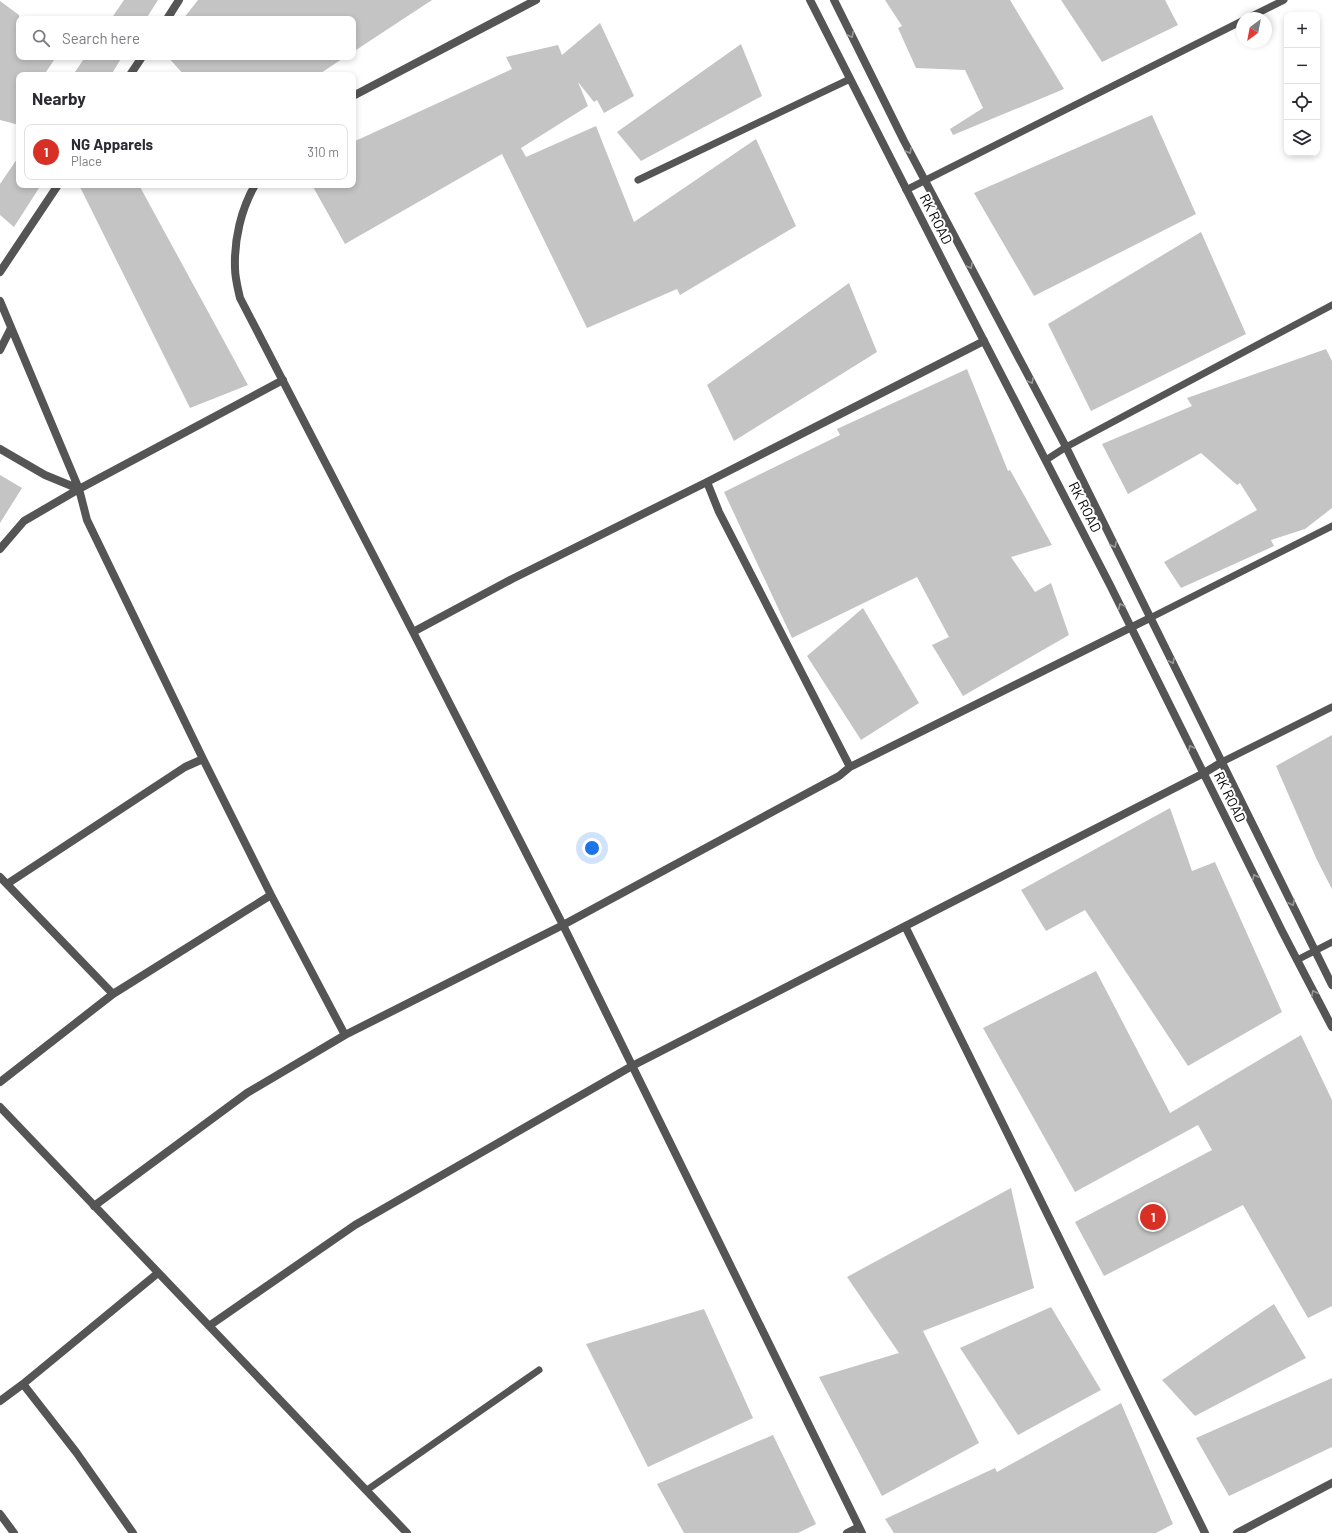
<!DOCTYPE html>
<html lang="en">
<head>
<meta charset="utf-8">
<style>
	:root { --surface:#fff; --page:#f7f7f7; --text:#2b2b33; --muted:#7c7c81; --line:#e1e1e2; --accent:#d93025 }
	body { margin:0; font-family:Barlow,sans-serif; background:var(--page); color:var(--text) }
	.controls { position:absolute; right:12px; top:12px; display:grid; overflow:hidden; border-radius:8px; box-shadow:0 2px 6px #0003 }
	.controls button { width:36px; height:36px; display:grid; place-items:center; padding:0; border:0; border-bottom:1px solid var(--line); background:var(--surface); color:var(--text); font:20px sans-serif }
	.compass { position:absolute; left:1236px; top:12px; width:36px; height:36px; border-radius:50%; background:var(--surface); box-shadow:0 2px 6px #0003; rotate:212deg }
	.you { position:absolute; left:592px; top:848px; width:14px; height:14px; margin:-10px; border:3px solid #fff; border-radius:50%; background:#1a73e8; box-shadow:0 0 0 6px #1a73e833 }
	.badge { display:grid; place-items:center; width:26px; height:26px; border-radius:50%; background:var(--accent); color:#fff; font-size:13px; font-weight:700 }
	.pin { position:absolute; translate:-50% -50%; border:2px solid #fff; box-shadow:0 1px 4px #0006 }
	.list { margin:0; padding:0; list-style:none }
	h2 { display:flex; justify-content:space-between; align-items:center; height:52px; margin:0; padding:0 16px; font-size:17px }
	h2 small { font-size:13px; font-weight:400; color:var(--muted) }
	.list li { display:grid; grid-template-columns:26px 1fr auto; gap:12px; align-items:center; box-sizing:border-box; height:56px; margin:0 8px 8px; padding:0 8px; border:1px solid var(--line); border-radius:8px }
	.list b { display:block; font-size:15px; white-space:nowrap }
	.list p { margin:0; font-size:13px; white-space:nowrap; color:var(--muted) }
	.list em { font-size:13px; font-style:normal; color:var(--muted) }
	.icon { flex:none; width:22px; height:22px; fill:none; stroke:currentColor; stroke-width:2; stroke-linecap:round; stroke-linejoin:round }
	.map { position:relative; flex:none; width:1332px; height:1533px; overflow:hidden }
	.search { position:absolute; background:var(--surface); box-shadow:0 2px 6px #0003; left:16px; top:16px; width:340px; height:44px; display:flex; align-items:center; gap:10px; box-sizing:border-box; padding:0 14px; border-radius:8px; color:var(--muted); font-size:15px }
	.panel { position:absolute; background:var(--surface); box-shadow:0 2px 6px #0003; left:16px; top:72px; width:340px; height:116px; border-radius:8px }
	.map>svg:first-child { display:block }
	.building { fill:#c4c4c4 }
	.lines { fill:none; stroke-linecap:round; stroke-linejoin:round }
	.service { stroke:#555; stroke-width:7 }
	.minor { stroke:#555; stroke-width:8 }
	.tertiary { stroke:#555; stroke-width:8 }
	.oneway { stroke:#999 }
	.labels { text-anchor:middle; stroke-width:4; stroke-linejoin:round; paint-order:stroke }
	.street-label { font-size:14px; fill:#000; stroke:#fff }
</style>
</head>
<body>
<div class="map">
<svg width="1332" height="1533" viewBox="0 0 1332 1533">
	<rect width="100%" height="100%" fill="#fff"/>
	<path class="building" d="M124 0H158L146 19H111Z
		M198 0H432L353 52V19H183Z
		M885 0H1010L1064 89 953 135 950 129 983 108 965 70 916 68 898 28 902 26Z
		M1061 0H1165L1178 25 1102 62Z
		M0 1 19 15V57H56L44 75H19V125L0 120Z
		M600 23 634 96 604 113 597 100 594 102 578 82 588 106 521 148 526 157 596 126 634 222 756 139 796 226 680 295 677 289 587 328 502 154 345 244 312 185H353V142L512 69 506 57 558 45 562 55Z
		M741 44 762 96 641 161 617 132Z
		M85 57H122L111 75H73Z
		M168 57H345L318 75H184Z
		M1152 115 1196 214 1034 296 974 193Z
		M19 156V185H41L14 227 0 215V184Z
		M79 185H139L248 385 190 408Z
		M1201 232 1246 334 1091 411 1048 324Z
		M849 283 877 352 734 441 707 385Z
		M1326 349 1332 361V508L1305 529 1271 540 1274 546 1181 588 1164 562 1257 510 1240 483 1237 485 1201 453 1128 494 1102 444 1192 406 1187 398Z
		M967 369 1008 471 1010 470 1052 545 1011 557 1035 592 1051 583 1069 635 963 696 932 645 949 637 917 577 792 638 724 492 840 435 837 429Z
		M0 475 22 488 0 523Z
		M863 608 919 703 861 740 807 656Z
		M1332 735V889L1317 860 1276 766Z
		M1170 808 1192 871 1215 862 1282 1012 1188 1066 1085 910 1046 931 1021 890Z
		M1096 971 1170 1113 1301 1035 1332 1100V1306L1308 1318 1243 1205 1104 1276 1075 1222 1212 1150 1198 1125 1075 1192 983 1028Z
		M1011 1188 1034 1288 923 1331 979 1443 882 1496 819 1377 899 1353 847 1277Z
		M1274 1304 1306 1358 1195 1416 1162 1380Z
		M1051 1307 1101 1390 1018 1435 960 1348Z
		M704 1309 753 1418 648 1467 586 1344Z
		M1332 1378V1447L1229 1496 1196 1438Z
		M1121 1403 1173 1524 1156 1533H894L885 1519 995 1468 997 1472Z
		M773 1435 816 1524 798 1533H684L657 1484Z"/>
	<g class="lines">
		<path class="service" d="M1248 18 1284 0
			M638 180 850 79
			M906 190 1242 21
			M1046 460 1066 447 1332 305
			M1150 618 1332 526
			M1222 762 1332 707
			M1297 960 1332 942
			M367 1490 539 1370"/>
		<path class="minor" d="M167 19 179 0
			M130 75 142 57
			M353 96 536 0
			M255 185C241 209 234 240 235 268 235 278 238 289 240 298L413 632 563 925 862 1533
			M0 272 58 185
			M0 301 79 489 87 520 203 759 271 895 345 1035
			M0 350 11 328
			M0 449 45 475 79 489
			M707 482 719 512 850 767
			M0 549 24 521 79 489 283 380
			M413 632 512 579 707 482 984 341
			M0 877 113 994
			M7 884 185 767 203 759
			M905 926 1205 1533
			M0 1082 113 994 271 895
			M0 1107 407 1533
			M94 1206 247 1093 345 1035 563 925 839 776 850 767 1150 618
			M209 1326 355 1225 632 1066 1204 773 1222 762
			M23 1384 76 1452 133 1533
			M0 1401 23 1384 158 1273
			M0 1514 14 1533
			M847 1533 859 1527
			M1237 1533 1332 1483"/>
		<path class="tertiary" d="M810 0 953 281 1110 585 1282 931 1332 1027
			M834 0 904 141 1066 447 1332 985"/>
	</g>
	<defs><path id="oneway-chevron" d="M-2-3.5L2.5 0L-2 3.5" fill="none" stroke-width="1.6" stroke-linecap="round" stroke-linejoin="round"/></defs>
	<g class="oneway">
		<use href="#oneway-chevron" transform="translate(851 35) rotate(63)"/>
		<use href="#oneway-chevron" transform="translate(909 151) rotate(62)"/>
		<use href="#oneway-chevron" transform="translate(970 266) rotate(62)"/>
		<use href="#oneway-chevron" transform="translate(1031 381) rotate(62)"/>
		<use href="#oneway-chevron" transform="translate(1114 545) rotate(64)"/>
		<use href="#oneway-chevron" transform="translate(1121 606) rotate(-116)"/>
		<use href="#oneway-chevron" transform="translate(1172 661) rotate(63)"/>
		<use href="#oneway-chevron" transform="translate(1191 748) rotate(-116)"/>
		<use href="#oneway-chevron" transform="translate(1255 877) rotate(-116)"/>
		<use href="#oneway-chevron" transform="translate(1292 903) rotate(64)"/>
		<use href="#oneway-chevron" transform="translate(1314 993) rotate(-117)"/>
	</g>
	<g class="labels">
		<g class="street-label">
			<text transform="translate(936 219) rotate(63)" y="5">RK ROAD</text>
			<text transform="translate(1085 507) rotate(63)" y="5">RK ROAD</text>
			<text transform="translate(1230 797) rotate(64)" y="5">RK ROAD</text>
		</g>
	</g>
</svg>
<div class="controls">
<button>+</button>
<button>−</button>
<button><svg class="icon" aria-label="locate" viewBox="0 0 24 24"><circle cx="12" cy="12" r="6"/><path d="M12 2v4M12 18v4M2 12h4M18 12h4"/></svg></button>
<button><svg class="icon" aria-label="layers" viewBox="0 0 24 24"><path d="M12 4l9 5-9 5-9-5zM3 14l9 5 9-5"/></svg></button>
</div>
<svg class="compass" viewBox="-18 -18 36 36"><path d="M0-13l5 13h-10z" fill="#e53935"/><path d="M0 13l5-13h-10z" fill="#7c7c81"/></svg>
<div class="you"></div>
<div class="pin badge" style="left:1153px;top:1217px">1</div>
<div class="search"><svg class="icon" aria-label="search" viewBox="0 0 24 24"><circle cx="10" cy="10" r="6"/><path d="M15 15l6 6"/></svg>Search here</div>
<section class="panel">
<h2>Nearby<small></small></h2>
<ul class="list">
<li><span class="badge">1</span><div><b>NG Apparels</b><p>Place</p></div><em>310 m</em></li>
</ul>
</section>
</div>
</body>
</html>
